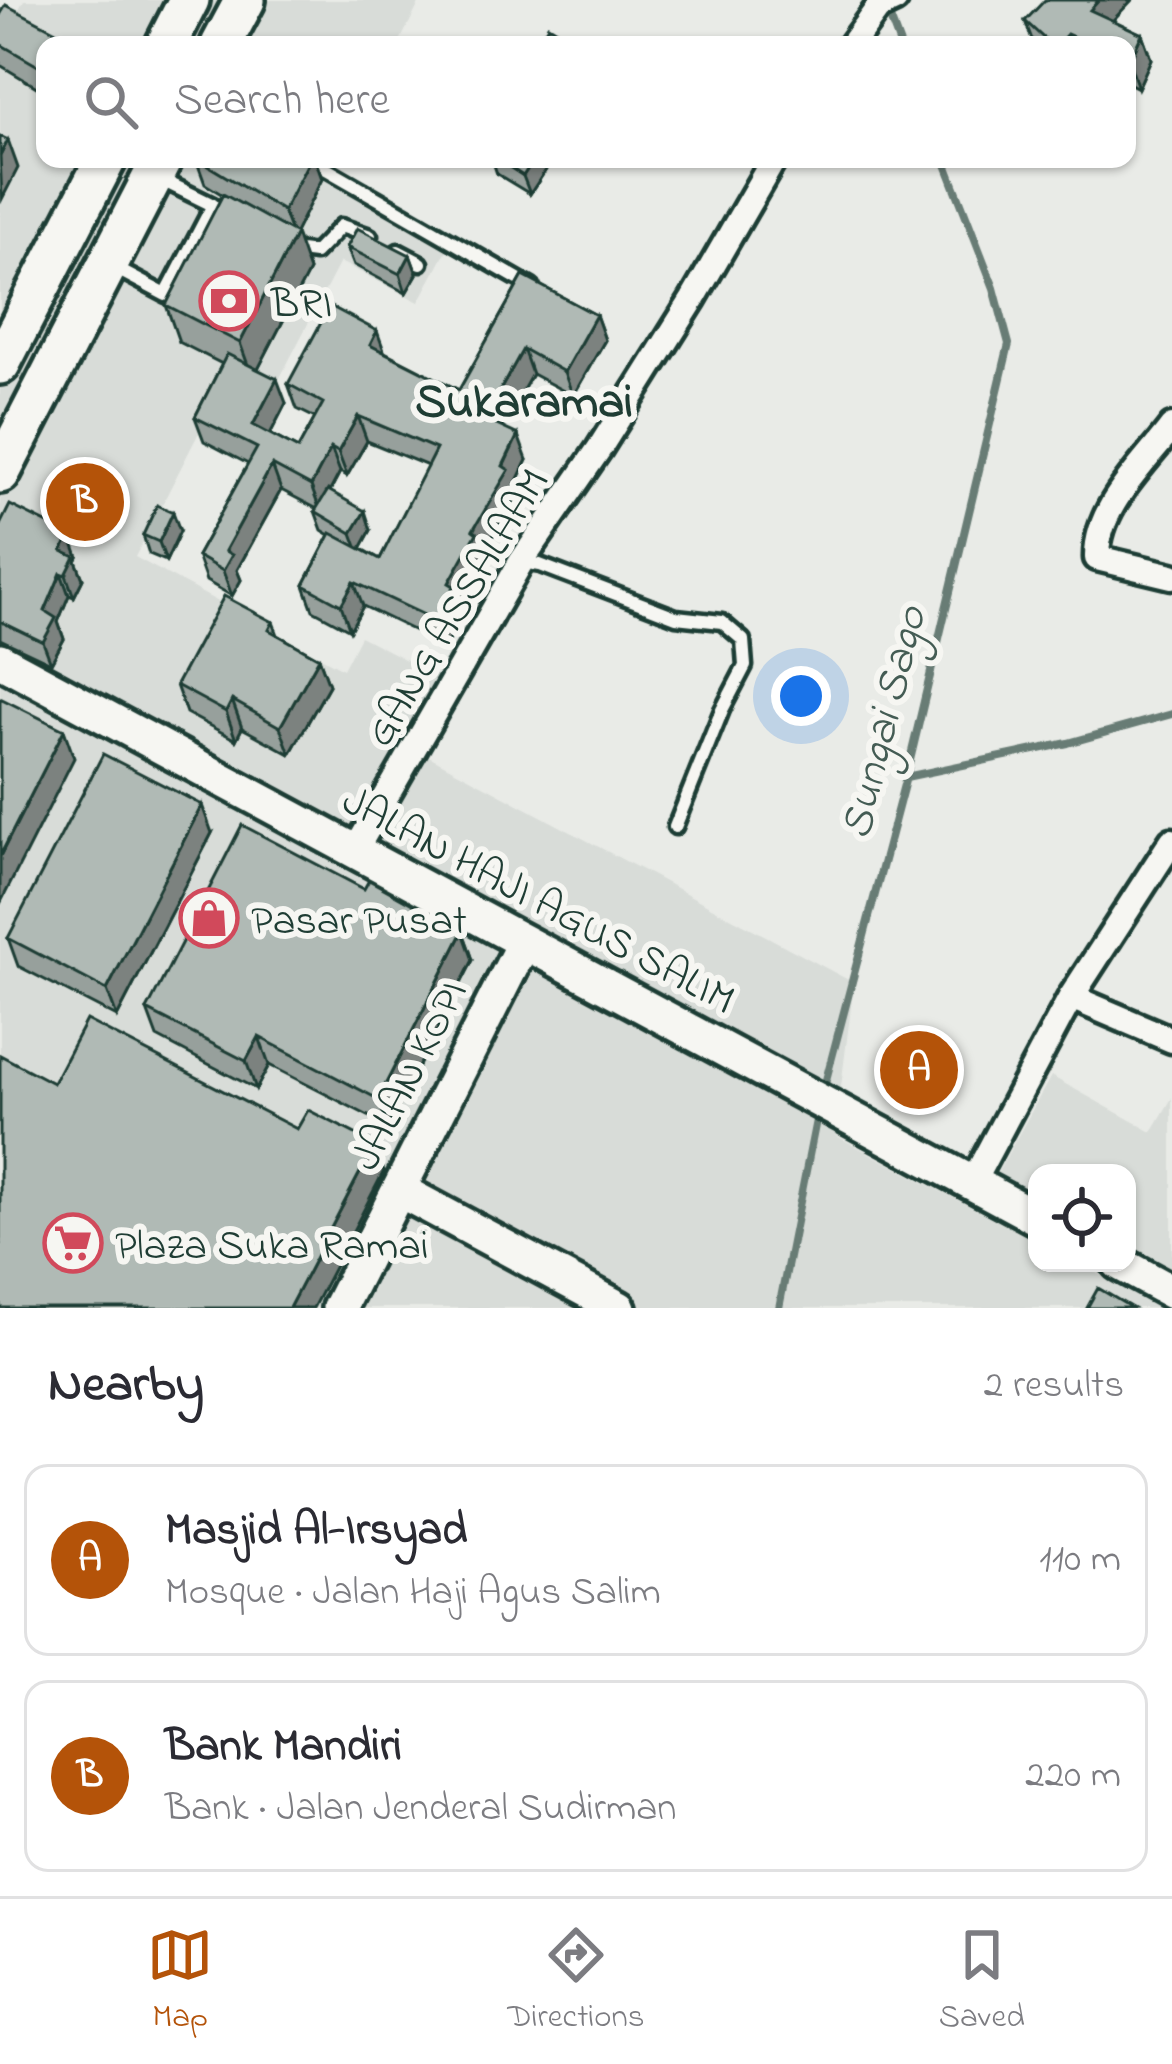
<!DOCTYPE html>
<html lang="en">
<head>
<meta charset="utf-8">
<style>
	:root { --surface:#fff; --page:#f7f7f7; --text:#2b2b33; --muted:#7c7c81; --line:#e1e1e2; --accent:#b45309 }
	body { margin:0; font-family:"Indie Flower",sans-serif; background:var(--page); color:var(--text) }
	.controls { position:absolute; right:36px; bottom:36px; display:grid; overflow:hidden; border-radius:24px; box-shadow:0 3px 9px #0004 }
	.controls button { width:108px; height:108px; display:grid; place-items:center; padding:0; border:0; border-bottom:3px solid var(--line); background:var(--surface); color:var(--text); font:60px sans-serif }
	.you { position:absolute; left:801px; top:696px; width:42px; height:42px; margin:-30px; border:9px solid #fff; border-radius:50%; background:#1a73e8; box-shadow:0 0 0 18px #1a73e833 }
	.badge { display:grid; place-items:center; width:78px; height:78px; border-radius:50%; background:var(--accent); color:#fff; font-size:39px; font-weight:700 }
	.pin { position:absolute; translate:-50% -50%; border:6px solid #fff; box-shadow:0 3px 12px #0006 }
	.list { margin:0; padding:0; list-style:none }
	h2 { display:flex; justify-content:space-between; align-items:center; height:156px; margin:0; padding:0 48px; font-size:51px }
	h2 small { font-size:39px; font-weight:400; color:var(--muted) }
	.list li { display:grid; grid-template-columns:78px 1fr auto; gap:36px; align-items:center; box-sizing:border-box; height:192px; margin:0 24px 24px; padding:0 24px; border:3px solid var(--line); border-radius:24px }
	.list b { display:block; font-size:45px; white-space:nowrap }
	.list p { margin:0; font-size:39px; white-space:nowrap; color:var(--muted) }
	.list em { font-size:39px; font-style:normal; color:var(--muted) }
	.icon { flex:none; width:66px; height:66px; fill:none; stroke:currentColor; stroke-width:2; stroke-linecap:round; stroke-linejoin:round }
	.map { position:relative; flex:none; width:1172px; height:1308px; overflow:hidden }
	.search { position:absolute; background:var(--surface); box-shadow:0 3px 9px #0004; left:36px; right:36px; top:36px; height:132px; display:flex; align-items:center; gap:30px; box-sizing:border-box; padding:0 42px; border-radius:24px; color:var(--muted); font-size:45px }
	.sheet { height:588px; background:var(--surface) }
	nav { display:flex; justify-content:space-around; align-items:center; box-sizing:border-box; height:168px; border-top:3px solid var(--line); background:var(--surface); font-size:33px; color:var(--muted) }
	nav a { display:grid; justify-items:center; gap:6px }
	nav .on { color:var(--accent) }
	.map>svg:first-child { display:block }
	.built { fill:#d8dcd8 }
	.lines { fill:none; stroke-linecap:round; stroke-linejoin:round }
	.stream { stroke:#687c75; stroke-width:8 }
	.service-casing { stroke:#1f3d34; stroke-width:21 }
	.minor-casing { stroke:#1f3d34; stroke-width:33 }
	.tertiary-casing { stroke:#1f3d34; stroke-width:42 }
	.primary-casing { stroke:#1f3d34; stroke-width:48 }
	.service { stroke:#f6f6f2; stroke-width:12 }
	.minor { stroke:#f6f6f2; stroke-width:24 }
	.tertiary { stroke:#f6f6f2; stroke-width:33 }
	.primary { stroke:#f6f6f2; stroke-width:39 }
	.wall { fill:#97a09c; stroke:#1f3d34; stroke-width:3; fill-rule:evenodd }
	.shaded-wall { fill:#7b827f; stroke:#1f3d34; stroke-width:3 }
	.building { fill:#b0bab5; stroke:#1f3d34; stroke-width:3 }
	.labels { text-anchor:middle; stroke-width:12; stroke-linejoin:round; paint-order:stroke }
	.poi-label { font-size:42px; fill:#1f3d34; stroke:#f6f6f2; text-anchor:start }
	.street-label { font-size:42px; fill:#1f3d34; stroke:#f6f6f2 }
	.water-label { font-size:45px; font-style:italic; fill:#445c54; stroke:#f6f6f2 }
	.quarter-label { font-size:48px; font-weight:bold; fill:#1f3d34; stroke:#f6f6f2 }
</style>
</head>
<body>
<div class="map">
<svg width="1172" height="1308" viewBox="0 0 1172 1308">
	<rect width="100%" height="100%" fill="#e9ebe7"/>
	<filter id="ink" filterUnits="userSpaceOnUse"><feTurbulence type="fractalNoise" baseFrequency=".00833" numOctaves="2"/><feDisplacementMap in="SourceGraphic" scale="24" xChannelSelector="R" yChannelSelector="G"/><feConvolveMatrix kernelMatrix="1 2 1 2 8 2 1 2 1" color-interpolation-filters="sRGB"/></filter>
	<g filter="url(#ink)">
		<path class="built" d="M24 0H421L398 45H45V159H339L329 180 448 248 419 302 340 262 271 395 229 374 135 557 343 669 360 636 443 679 408 745 854 983 835 1135 1037 1242V1263H1077L1162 1308H0V42Z
			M1051 1076 1152 1132 1172 1098V1275L1127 1250V1173H1037V1200L995 1177Z"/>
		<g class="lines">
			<path class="stream" d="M888 13 900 45
				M906 777 1068 743 1172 714
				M822 1095 906 777 1009 344 994 288 944 159
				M779 1308 818 1110"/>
			<defs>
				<path id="service" d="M309 159 532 287
					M292 250 315 253 341 226 370 236
					M398 251 421 263
					M113 267 166 295 213 205 160 179
					M522 562 540 565 676 617 722 622 743 640 745 666 722 710 675 827"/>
				<path id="minor" d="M851 45 878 8 895 0
					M1172 427C1143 466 1096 507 1097 558L1172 576
					M356 849 521 562 599 449 693 299 774 159
					M1071 997 1172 1040
					M972 1183 1071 997 1172 841"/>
				<path id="tertiary" d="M0 660 1037 1218
					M399 1190 619 1308
					M1119 1263 1172 1292
					M339 1308 523 944"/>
				<path id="primary" d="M166 45 189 0
					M221 45 245 0
					M0 364 106 159
					M0 473 162 159"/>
			</defs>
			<use href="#service" class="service-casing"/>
			<use href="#minor" class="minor-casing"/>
			<use href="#tertiary" class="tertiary-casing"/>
			<use href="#primary" class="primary-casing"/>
			<use href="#service" class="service"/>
			<use href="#minor" class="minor"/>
			<use href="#tertiary" class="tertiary"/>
			<use href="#primary" class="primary"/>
		</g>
		<path class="wall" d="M0 15 45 45V92L0 65Z
			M1113 20 1142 34 1151 59 1138 88 1127 82V45H1034L1025 21Z
			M196 159H315L322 179 294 234 309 271 258 369 286 403 270 434 298 449 315 418 297 409 288 384 385 352 459 390 523 276 596 315 605 340 573 396 532 374 502 427 527 460 515 485 518 494 484 551 486 557 460 604 463 610 446 646 363 606 350 630 313 610 304 585 330 535 322 530 315 511 317 509 281 490 237 570 241 580 232 596 206 581 197 556 248 464 204 441 195 417 222 364 179 342 166 305 223 195 205 184ZM367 441 428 466 380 559 361 548 371 530 330 491 340 472 347 476Z
			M492 159H553L530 194 497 174Z
			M347 247 410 255 417 274 406 293 354 265Z
			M0 525 78 557 76 561 83 579 74 597 69 595 58 622 64 639 51 663 0 639Z
			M180 531 166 561 149 554 143 535Z
			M273 622 278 635 319 658 329 685 290 754 242 728 236 740 186 713 176 685Z
			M212 833 117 1017 18 966 8 938Z
			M364 889 463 932 473 960 388 1126 269 1065 256 1089 157 1037 147 1010Z"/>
		<path class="shaded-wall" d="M1099 0H1132L1099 35 1090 10Z
			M1067 34 1071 45H1057Z
			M1142 34 1151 59 1138 88 1129 62Z
			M8 140 18 168 2 199 0 156Z
			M310 159H315L322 179 293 237 283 211Z
			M534 159H553L530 194 523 176Z
			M296 234 309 271 253 379 240 343Z
			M410 255 417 274 406 293 400 274Z
			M596 315 605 340 573 396 564 372Z
			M377 331 386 356 370 345Z
			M523 349 532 374 493 443 484 419Z
			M277 379 286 403 262 450 253 425Z
			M358 416 367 441 347 476 338 452Z
			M518 435 527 460 515 485 518 494 484 551 486 557 460 604 463 610 446 646 437 621 449 583Z
			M331 448 340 472 320 510 311 486Z
			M272 465 281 490 237 570 241 580 232 596 223 571 225 551Z
			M365 511 371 530 359 552 352 533Z
			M173 512 180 531 166 561 159 542Z
			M70 535 78 557 76 561 83 579 74 597 66 575 62 551Z
			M61 573 69 595 58 622 64 639 51 663 43 642 45 611Z
			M354 582 363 606 350 630 341 605Z
			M319 658 329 685 290 754 280 727Z
			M232 700 242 728 236 740 226 712Z
			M64 730 74 758 0 904V856Z
			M202 805 212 833 117 1017 107 990Z
			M463 932 473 960 388 1126 378 1099Z
			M259 1037 269 1065 256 1089 246 1061Z
			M375 1144 384 1171 313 1308H289Z"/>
		<path class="building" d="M1045 0H1099L1090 10 1142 34 1129 62 1127 61V45H1092L1067 34 1057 45H1051L1025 21Z
			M6 5 58 32 75 35 69 45H45V70L0 44V15Z
			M548 25 581 45H536Z
			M0 136 8 140 0 156Z
			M197 159H310L283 211Z
			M497 159H534L523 176Z
			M223 194 296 234 240 343 166 305Z
			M357 228 410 255 400 274 347 247Z
			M523 276 596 315 564 372 523 349 484 419 518 435 503 466 509 470 473 530 477 533 449 583 454 586 437 621 354 582 341 605 304 585 331 533 380 559 436 449 358 416 338 452 331 448 311 486 272 465 225 551 232 555 223 571 197 556 257 448 195 417 227 354 277 379 253 425 298 449 323 403 288 384 330 306 377 331 370 345 459 390Z
			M328 490 365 511 352 533 315 511Z
			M10 505 70 535 62 551 75 557 66 575 61 573 45 611 56 618 43 642 0 621V525Z
			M157 505 173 512 159 542 143 535Z
			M224 596 273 622 269 630 319 658 280 727 232 700 226 712 176 685Z
			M0 698 64 730 0 856Z
			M103 754 202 805 107 990 8 938Z
			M242 825 364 889 369 880 463 932 378 1099 259 1037 246 1061 147 1010Z
			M86 1020 297 1129 308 1110 375 1144 289 1308H0V1055L53 1083Z
			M1098 1288 1132 1308H1087Z"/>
	</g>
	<defs>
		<symbol id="bank-ring" viewBox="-11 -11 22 22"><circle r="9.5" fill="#f6f6f2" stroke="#d1495b" stroke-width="1.5"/><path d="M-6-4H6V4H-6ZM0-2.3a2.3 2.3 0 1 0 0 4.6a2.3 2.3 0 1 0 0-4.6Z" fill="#d1495b"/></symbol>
		<symbol id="shop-ring" viewBox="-11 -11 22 22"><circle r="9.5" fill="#f6f6f2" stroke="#d1495b" stroke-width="1.5"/><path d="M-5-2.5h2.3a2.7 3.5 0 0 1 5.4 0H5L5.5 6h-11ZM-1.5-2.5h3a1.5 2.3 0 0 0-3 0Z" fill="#d1495b"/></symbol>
		<symbol id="supermarket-ring" viewBox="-11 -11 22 22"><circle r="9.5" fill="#f6f6f2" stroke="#d1495b" stroke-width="1.5"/><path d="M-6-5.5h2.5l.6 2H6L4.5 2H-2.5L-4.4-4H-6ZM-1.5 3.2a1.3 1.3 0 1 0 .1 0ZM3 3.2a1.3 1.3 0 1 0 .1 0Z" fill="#d1495b"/></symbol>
	</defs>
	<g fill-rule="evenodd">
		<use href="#bank-ring" x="196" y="268" width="66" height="66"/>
		<use href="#shop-ring" x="176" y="885" width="66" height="66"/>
		<use href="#supermarket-ring" x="40" y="1210" width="66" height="66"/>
	</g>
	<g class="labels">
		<g class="poi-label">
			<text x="271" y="316">BRI</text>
			<text x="251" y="933">Pasar Pusat</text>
			<text x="115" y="1258">Plaza Suka Ramai</text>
		</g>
		<g class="street-label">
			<text transform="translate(455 606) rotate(-59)" y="15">GANG ASSALAAM</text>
			<text transform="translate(540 898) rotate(28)" y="15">JALAN HAJI AGUS SALIM</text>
			<text transform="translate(407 1074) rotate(-63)" y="15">JALAN KOPI</text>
		</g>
		<g class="water-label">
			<text transform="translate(881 722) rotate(-76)" y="16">Sungai Sago</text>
		</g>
		<g class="quarter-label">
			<text x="524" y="416">Sukaramai</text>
		</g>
	</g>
</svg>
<div class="controls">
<button><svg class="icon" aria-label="locate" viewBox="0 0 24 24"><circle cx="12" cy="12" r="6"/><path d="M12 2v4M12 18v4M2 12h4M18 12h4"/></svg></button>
</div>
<div class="you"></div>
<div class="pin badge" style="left:919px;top:1070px">A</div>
<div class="pin badge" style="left:85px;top:502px">B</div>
<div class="search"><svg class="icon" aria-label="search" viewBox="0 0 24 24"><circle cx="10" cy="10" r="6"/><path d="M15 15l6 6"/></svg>Search here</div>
</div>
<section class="sheet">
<h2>Nearby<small>2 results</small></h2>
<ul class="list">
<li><span class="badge">A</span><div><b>Masjid Al-Irsyad</b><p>Mosque · Jalan Haji Agus Salim</p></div><em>110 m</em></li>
<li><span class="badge">B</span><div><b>Bank Mandiri</b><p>Bank · Jalan Jenderal Sudirman</p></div><em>220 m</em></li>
</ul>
</section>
<nav>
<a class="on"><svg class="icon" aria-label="map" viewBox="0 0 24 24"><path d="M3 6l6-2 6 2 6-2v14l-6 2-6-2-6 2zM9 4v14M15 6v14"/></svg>Map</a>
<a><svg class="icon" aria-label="directions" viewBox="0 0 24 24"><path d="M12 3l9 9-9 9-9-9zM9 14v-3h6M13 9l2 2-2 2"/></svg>Directions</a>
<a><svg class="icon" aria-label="saved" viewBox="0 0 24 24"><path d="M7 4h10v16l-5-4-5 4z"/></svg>Saved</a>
</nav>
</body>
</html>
